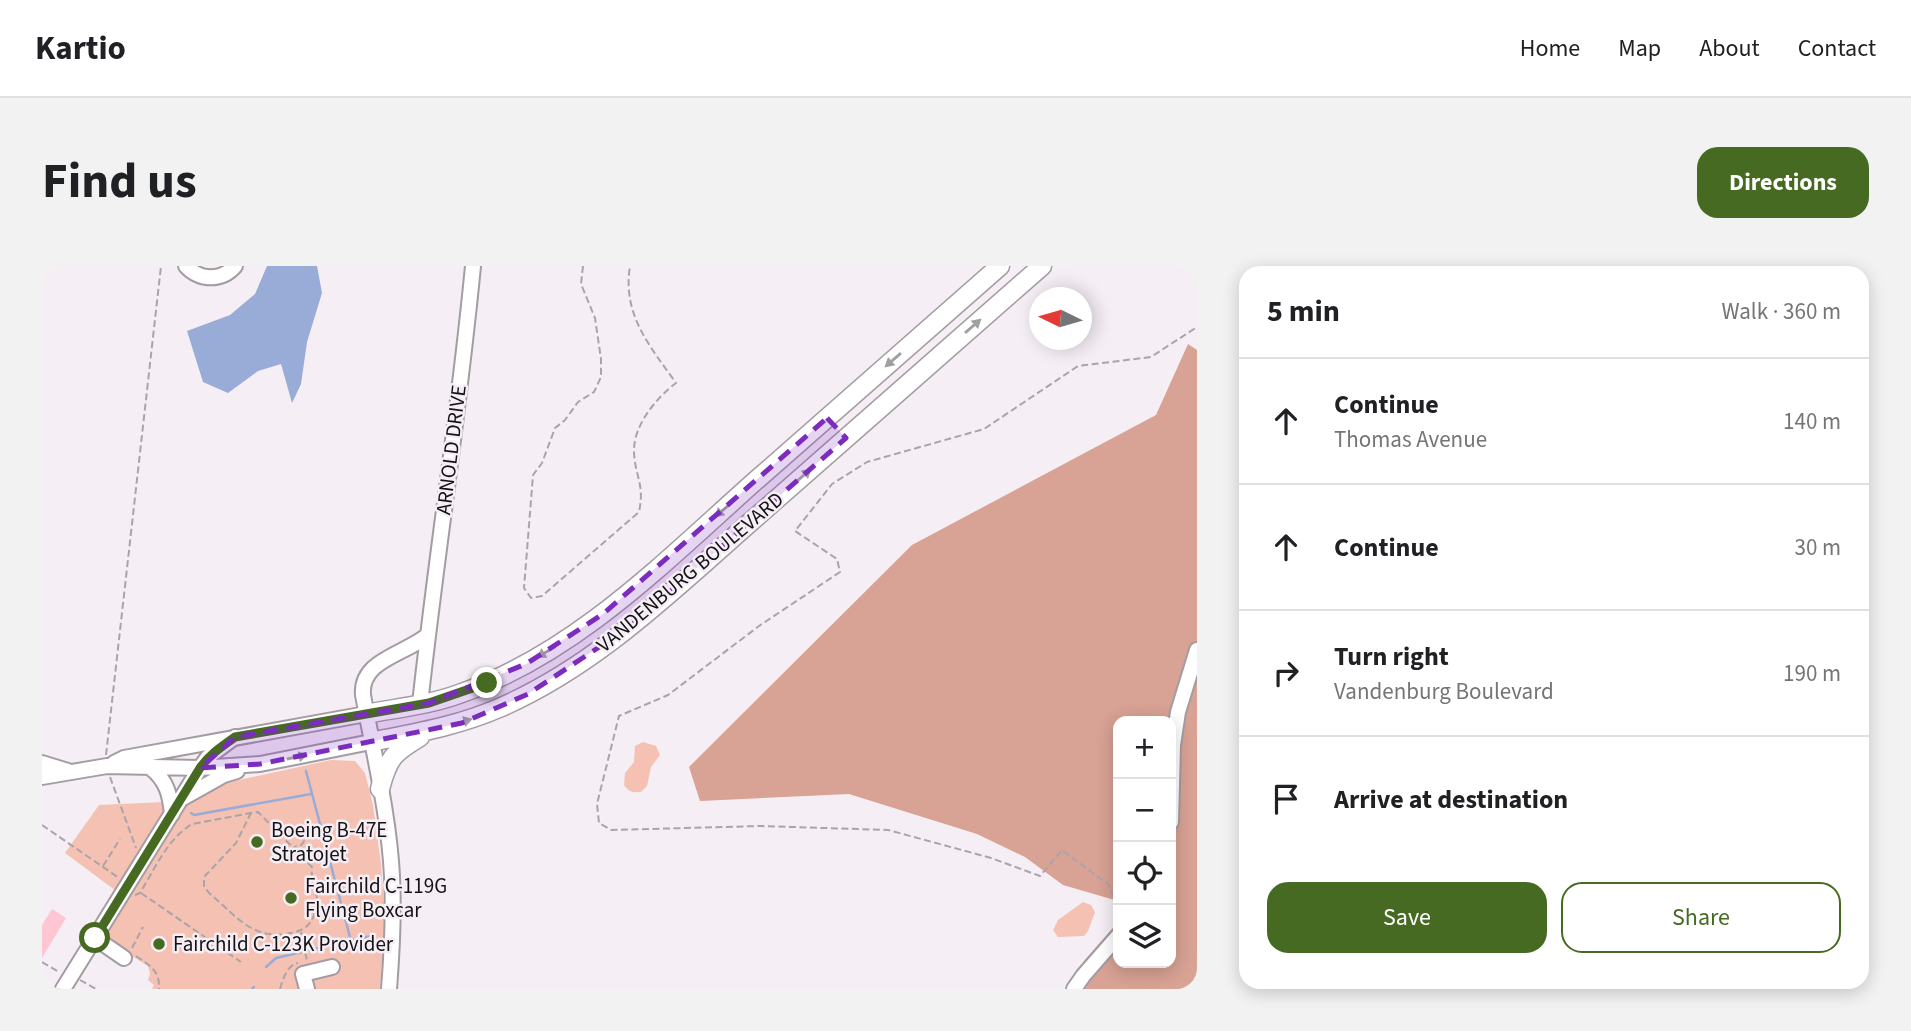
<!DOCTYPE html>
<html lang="en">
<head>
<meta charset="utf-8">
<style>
	:root { --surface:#fff; --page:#f2f2f2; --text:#202124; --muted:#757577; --line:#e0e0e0; --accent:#476a22 }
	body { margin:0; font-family:"Source Sans 3",sans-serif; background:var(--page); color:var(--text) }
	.controls { position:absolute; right:21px; bottom:21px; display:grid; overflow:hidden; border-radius:14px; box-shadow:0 4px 18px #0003 }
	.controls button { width:63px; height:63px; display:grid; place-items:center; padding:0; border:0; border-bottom:2px solid var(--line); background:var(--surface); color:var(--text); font:35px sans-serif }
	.compass { position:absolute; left:987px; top:21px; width:63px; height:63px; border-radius:50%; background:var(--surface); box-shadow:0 4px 18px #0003; rotate:275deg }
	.stop { position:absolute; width:21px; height:21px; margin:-16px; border:5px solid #476a22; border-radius:50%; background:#fff }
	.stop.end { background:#476a22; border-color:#fff; box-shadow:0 2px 7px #0008 }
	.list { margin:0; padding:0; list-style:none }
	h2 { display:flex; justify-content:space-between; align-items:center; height:91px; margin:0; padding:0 28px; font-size:30px }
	h2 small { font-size:23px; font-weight:400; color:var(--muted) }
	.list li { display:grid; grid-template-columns:46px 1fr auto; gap:21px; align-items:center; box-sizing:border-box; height:126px; padding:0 28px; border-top:2px solid var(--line) }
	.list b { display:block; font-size:26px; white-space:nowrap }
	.list p { margin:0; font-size:23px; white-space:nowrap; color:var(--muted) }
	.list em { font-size:23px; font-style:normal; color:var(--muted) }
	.actions { display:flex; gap:14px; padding:21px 28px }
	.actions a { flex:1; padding:16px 0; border:2px solid var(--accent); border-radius:21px; text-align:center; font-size:24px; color:var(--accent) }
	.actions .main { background:var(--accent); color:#fff }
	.icon { flex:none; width:38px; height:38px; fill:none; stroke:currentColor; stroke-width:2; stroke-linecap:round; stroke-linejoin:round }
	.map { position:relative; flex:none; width:1155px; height:723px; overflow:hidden; border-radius:21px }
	header { display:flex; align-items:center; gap:42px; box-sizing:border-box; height:98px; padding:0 35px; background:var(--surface); border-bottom:2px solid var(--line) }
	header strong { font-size:33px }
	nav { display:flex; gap:38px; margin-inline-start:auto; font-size:24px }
	.intro { display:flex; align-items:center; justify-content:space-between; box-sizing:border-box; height:168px; padding:0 42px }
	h1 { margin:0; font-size:49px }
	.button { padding:18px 32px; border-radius:21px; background:var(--accent); color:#fff; font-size:24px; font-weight:700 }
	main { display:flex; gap:42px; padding:0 42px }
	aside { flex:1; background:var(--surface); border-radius:21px; box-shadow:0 4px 18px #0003 }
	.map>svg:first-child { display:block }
	.green { fill:#f5c1b3 }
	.forest { fill:#d8a294 }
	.water { fill:#99abd7 }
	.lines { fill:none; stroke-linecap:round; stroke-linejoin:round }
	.stream { stroke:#99abd7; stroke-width:2.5 }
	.building { fill:#fec5d2 }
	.minor-casing { stroke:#a49ca3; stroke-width:18 }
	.major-casing { stroke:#a49ca3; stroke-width:21 }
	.path { stroke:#aaa4a9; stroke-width:2; stroke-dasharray:7 3.5; stroke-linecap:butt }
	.minor { stroke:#fff; stroke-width:14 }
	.major { stroke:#fff; stroke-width:18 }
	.oneway { fill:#a1a0a1 }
	.route { stroke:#476a22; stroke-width:9 }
	.marked { fill:#7b2cbf; fill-opacity:0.2; stroke:#7b2cbf; stroke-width:5; stroke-dasharray:14 9; stroke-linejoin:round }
	.poi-dot { fill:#476a22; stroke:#f6eef5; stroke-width:2.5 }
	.labels { text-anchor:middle; stroke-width:5; stroke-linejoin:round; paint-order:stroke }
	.street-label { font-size:21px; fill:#141214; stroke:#f6eef5 }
	.poi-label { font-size:21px; fill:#141214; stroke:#f6eef5; text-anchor:start }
</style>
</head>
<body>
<header>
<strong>Kartio</strong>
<nav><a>Home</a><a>Map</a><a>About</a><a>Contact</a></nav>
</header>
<div class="intro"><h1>Find us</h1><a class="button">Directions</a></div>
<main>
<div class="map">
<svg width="1155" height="723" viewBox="0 0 1155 723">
	<rect width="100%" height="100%" fill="#f6eef5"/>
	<path class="green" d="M601 476 614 480 618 489 609 501 605 520 599 526C591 527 587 526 582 519L583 507 592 496 593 480Z
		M289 494 313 495 323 507 331 539 339 598 343 655 338 723H110L112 719 106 714 108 708 106 700 66 675 64 668 85 633 23 587 57 539 122 536 178 518Z
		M1041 636 1049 639 1053 646 1046 665 1042 670 1016 671 1011 664 1016 654Z"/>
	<path class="forest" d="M1146 78 1155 84V723H1035L1042 695 1076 656V697H1129V455H1076V635L1021 619 983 591 935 568 807 528 658 535 647 501 870 279 1114 149Z"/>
	<path class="water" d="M225 0H275L280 27 265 76 259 118 250 137 239 98 216 105 186 127 161 116 145 65 188 49 213 28Z"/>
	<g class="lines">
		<path class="stream" d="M264 505 309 675
			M149 547 152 549 269 528
			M224 701 234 692 329 670
			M210 723 212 721"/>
	</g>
	<path class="building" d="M10 643 24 652 0 692V659Z"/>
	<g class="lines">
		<defs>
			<path id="minor" d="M144 0C158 15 180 15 193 0
				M378 438C394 292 417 147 431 0
				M0 497 26 505
				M72 497 82 492 324 448
				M109 502C125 515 128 529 130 548
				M0 511 65 500 158 502 218 498 329 476
				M141 532 182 509 195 505
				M1129 556 1131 479 1136 446 1155 384
				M53 672 82 692
				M21 723 158 502 166 491 193 471
				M265 723 261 708 290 701
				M347 723C350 685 352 648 350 610 347 550 332 489 321 429 318 394 362 389 386 369
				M1032 723 1041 710 1076 670"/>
			<path id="major" d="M324 448C355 442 387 439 417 428 536 387 627 291 719 210 799 140 879 70 958 0
				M329 476C373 467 416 460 457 442 555 400 633 322 712 253 808 169 904 84 1000 0
				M338 523C346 492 351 487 378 471"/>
		</defs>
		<use href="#minor" class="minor-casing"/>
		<use href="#major" class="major-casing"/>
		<path class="path" d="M541 0 539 18 553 52 559 93V111L552 126 536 136 523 154 513 162 500 197 491 209 482 322 489 332 500 330 597 246C603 218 593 211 592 186 591 160 614 132 634 117 608 80 580 49 588 0
			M64 489 119 0
			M68 511 94 582
			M0 559 77 612
			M245 573 249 564C262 560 268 572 258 580L252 581
			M61 600 78 573
			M99 627 199 696
			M93 629 98 627C112 604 126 572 150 558L209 547 216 546 270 601C268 619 278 624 274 642 271 657 264 664 249 667 210 675 195 650 167 627L162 620V611L194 577 209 547
			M1076 641 1067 619 1020 584 998 610 949 592 846 564 718 560 569 564 557 557 555 538 577 450 626 429 717 360 798 306 795 293 753 265 790 218 825 196 942 163 1036 100 1109 91 1155 61
			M259 666 265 695
			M90 682 101 661
			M94 690C108 700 118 704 117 723
			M0 696 17 706
			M38 714 54 723
			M238 723C241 713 245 699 256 697"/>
		<use href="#minor" class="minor"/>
		<use href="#major" class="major"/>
	</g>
	<defs><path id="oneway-solid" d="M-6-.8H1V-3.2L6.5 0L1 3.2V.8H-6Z" transform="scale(1.75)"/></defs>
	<g class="oneway">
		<use href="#oneway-solid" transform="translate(931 60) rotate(-41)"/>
		<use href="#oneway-solid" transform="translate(851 94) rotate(139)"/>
		<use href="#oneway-solid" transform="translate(761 210) rotate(-41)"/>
		<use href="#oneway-solid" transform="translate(681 244) rotate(139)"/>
		<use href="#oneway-solid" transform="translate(504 386) rotate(150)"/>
		<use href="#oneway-solid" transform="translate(420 456) rotate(-16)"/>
		<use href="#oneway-solid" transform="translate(255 491) rotate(-11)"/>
	</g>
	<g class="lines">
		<path class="route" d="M53 672 158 502C167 489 179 481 193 471L387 437 445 417"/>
	</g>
	<path class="marked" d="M785 152 804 172 586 362 486 428 420 457 218 498 158 502 193 471 387 437 484 398 561 348Z"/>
	<g class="poi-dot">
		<circle cx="215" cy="576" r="7"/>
		<circle cx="249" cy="632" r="7"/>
		<circle cx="117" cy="678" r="7"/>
	</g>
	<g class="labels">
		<g class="street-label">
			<text transform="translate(409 184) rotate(-83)" y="7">ARNOLD DRIVE</text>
			<text transform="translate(648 306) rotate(-40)" y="7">VANDENBURG BOULEVARD</text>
		</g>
		<g class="poi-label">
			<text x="229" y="571">Boeing B-47E<tspan x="229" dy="24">Stratojet</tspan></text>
			<text x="263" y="627">Fairchild C-119G<tspan x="263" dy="24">Flying Boxcar</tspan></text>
			<text x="131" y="685">Fairchild C-123K Provider</text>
		</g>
	</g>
</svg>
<div class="controls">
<button>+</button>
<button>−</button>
<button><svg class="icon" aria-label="locate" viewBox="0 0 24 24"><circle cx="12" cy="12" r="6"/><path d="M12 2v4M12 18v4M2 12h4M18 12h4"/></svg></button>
<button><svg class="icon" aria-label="layers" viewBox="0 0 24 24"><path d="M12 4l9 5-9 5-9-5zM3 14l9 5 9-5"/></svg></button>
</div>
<svg class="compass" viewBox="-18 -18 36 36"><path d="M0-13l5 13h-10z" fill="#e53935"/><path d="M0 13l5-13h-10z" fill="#757577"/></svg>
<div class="stop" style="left:53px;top:672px"></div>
<div class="stop end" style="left:445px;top:417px"></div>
</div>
<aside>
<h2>5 min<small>Walk · 360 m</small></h2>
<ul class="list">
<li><svg class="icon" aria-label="ahead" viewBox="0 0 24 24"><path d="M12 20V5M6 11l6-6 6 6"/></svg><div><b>Continue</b><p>Thomas Avenue</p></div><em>140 m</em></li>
<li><svg class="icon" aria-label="ahead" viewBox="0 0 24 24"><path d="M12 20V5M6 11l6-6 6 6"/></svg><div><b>Continue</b></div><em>30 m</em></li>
<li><svg class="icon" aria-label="right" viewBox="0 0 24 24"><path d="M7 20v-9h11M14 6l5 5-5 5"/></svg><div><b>Turn right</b><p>Vandenburg Boulevard</p></div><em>190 m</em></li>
<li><svg class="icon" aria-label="arrive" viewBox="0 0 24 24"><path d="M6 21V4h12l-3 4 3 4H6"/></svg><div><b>Arrive at destination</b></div></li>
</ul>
<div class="actions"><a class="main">Save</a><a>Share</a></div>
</aside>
</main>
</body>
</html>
